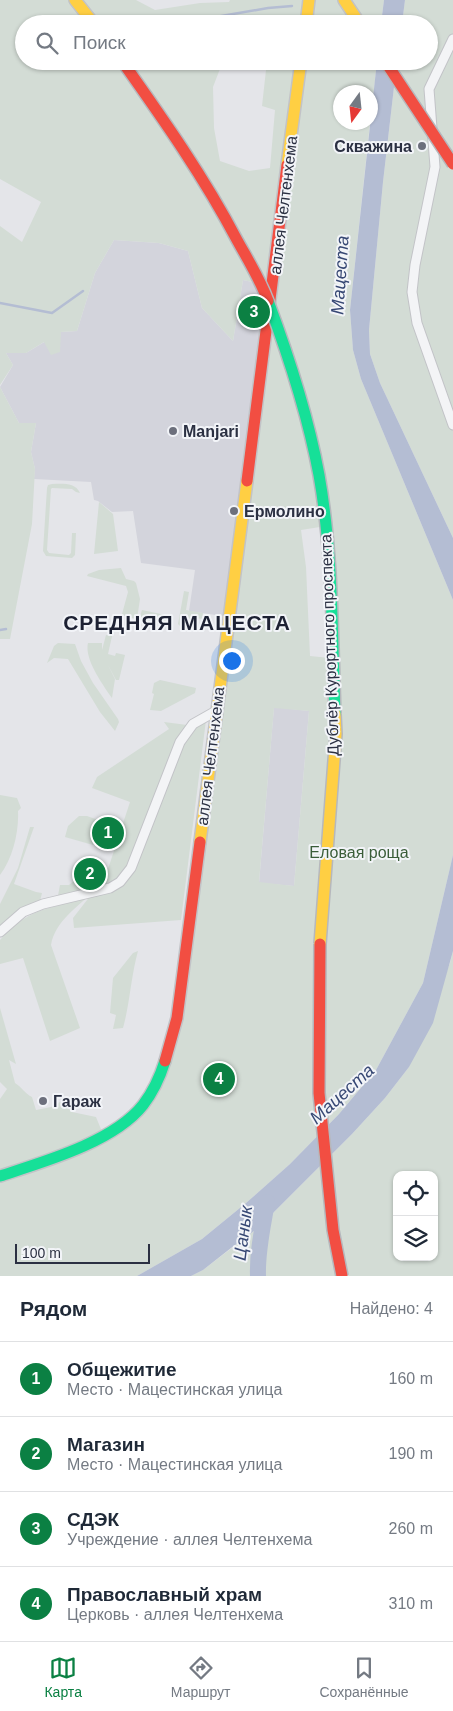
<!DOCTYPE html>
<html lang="ru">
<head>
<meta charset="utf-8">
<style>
	:root { --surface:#fff; --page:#f2f2f3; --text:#1f2937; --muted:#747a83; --line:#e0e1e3; --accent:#0b8043 }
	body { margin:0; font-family:Helvetica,sans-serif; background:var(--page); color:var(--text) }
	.controls { position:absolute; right:15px; bottom:15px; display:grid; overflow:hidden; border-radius:10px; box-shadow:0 1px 4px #0004 }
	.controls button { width:45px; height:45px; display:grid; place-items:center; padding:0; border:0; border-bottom:1px solid var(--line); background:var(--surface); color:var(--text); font:25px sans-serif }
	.compass { position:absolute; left:333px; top:85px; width:45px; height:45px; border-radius:50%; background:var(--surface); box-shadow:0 1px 4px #0004; rotate:195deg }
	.scale { position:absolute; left:15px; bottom:12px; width:135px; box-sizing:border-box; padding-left:5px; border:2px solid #2b3042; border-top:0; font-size:14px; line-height:18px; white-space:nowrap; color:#2b3042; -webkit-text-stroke:4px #f2f4f8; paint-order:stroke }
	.you { position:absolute; left:231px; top:660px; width:18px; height:18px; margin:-12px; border:4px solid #fff; border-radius:50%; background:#1a73e8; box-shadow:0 0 0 8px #1a73e833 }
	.badge { display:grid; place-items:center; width:32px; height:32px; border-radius:50%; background:var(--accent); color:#fff; font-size:16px; font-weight:700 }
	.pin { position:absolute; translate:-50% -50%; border:2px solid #fff; box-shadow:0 1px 5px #0006 }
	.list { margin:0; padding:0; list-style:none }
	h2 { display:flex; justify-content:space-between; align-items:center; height:65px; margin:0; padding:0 20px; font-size:21px }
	h2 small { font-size:16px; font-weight:400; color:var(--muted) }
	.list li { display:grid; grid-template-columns:32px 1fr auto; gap:15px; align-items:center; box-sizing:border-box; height:75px; padding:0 20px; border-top:1px solid var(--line) }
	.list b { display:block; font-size:19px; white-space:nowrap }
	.list p { margin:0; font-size:16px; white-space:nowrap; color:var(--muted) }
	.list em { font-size:16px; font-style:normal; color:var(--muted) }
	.icon { flex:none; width:28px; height:28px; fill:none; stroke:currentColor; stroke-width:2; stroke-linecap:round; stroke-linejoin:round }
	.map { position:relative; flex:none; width:453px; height:1276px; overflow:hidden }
	.search { position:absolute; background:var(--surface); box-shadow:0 1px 4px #0004; left:15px; right:15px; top:15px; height:55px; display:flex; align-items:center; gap:12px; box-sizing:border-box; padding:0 18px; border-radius:28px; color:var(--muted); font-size:19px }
	.sheet { height:365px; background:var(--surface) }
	nav { display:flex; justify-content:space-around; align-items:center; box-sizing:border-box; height:70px; border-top:1px solid var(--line); background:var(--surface); font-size:14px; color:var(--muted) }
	nav a { display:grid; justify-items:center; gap:2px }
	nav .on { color:var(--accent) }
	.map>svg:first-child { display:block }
	.built { fill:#d3d4dc }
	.green { fill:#d3dcd5; fill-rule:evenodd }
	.water { fill:#b4bdd3 }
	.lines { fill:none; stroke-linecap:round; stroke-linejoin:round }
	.stream { stroke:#b4bdd3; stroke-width:2.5 }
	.river { stroke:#b4bdd3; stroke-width:16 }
	.street-casing { stroke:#c2c3c7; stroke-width:11 }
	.fast-casing { stroke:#c2c3c7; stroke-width:14 }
	.slow-casing { stroke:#c2c3c7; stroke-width:14 }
	.jam-casing { stroke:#c2c3c7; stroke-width:14 }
	.street { stroke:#f3f4f6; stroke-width:9 }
	.fast { stroke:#16e098; stroke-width:11 }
	.slow { stroke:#ffcf43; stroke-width:11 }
	.jam { stroke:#f24e42; stroke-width:11 }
	.fast-bridge-casing { stroke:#b6b8bd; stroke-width:14; stroke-linecap:butt }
	.slow-bridge-casing { stroke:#b6b8bd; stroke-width:14; stroke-linecap:butt }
	.jam-bridge-casing { stroke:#b6b8bd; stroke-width:14; stroke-linecap:butt }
	.fast-bridge { stroke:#16e098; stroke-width:11 }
	.slow-bridge { stroke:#ffcf43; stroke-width:11 }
	.jam-bridge { stroke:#f24e42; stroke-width:11 }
	.poi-dot { fill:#6c6f7c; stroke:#f2f4f8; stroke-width:2 }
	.labels { text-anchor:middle; stroke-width:4; stroke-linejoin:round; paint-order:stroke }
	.poi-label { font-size:16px; font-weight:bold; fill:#2b3042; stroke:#f2f4f8; text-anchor:start }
	.street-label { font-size:16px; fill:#2b3042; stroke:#f2f4f8 }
	.park-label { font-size:16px; fill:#3a5d39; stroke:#f2f4f8 }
	.water-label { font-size:18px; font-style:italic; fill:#374874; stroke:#f2f4f8 }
	.district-label { font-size:21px; font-weight:bold; letter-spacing:1px; fill:#1d2133; stroke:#f2f4f8 }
</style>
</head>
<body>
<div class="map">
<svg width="453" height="1276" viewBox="0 0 453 1276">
	<rect width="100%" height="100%" fill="#e4e5e9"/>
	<path class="built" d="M114 240 159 243 188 251 202 308 233 341 243 280 272 286 229 617 189 611 195 570 141 563 133 511 112 512 98 501 94 500 91 482 34 479 35 469 31 452 36 423H19L0 387 13 365 6 353H26L61 332 77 331 95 273Z
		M274 707 309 711 294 886 259 883Z"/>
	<path class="green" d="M0 0H136L155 10 200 3 229 2 230 0H384L381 24H24V61H223L213 87 214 128 220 161 249 171 270 168 275 110 262 106 267 61H377L371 118 370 92H340V122L370 123 350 310 353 350 361 379 453 600V855L423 983 376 1070 339 1114 290 1164 246 1203 202 1239 137 1276H0V1099L7 1089 0 1082V1008L16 1064 9 1060 15 1083C22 1087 25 1094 32 1097L36 1110 51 1107 60 1102 67 1106 72 1112 96 1117 103 1134 143 1105 167 1055 272 286 243 280 233 341 202 308 188 251 159 243 114 240 95 273 77 331 61 332 60 352 51 355 44 342 26 353H6L13 365 0 385V226L22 242 41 202 0 179ZM320 527 330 658 310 656 306 567 301 530ZM274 708 309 711 294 886 259 882Z
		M405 0H453V538L380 383 370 354 369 330 383 182 397 61H429V24H402Z
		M0 387 19 423H36L31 452 35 469 32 524 10 639H0Z
		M52 484C62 484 75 482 80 493L76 492 72 489 52 488 51 489 47 550 49 553 69 555 71 553 72 533H76L75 555 72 558 46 556 43 551 47 488 48 485Z
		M99 502 113 514 118 551 94 554Z
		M121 568 126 579 134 581 136 583 140 599 137 619 124 616 122 614 128 592 126 586 87 576 88 574 99 570Z
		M184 591 189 592 186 610 203 613 202 619 196 618 194 629 182 628 178 624Z
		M142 610 170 616 169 623 164 625 139 619Z
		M106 635 112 636 108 654 115 656 116 653 125 655 119 680H116L108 665 115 679 112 698C103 685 84 659 88 643H102V650Z
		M58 643 75 644 81 661 93 683 118 719 119 722 115 731 100 712 68 659 54 658 47 663 54 646Z
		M160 680 196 688 195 693 161 711 150 710 154 694 152 693 154 683Z
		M206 720 181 920 74 928 73 918 94 891C78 907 55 921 51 945L80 1028 50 1041 23 958 0 964V940C17 921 31 912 56 906L60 885H69L77 878 100 885 109 866 130 802 92 788 97 777 169 729 164 722 195 726Z
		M0 795 17 798 21 808 18 811C19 832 13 858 0 875Z
		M79 816H87L101 821 93 845 65 837 68 826Z
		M30 827H34L14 884 36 892 42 893 40 901 0 928V904L18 868Z
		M138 951C131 976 130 1003 123 1028L113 1029 116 1015 110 1013 113 978 133 953Z
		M453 951V1276H191L203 1270 258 1228 352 1134 385 1098 409 1067 450 963ZM397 1175H434V1257H397Z"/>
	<path class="water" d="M384 0H405L402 24H381Z
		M377 61H397L383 182 369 330 370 354 380 383 453 538V600L361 379 353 350 350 310Z
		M453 855V951L433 1023 409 1067 385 1098 352 1134 258 1228 231 1248 203 1270 191 1276H137L202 1239 246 1203 290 1164 339 1114 376 1070 423 983Z"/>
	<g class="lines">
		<path class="stream" d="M204 19 268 8 292 6
			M0 303 52 313 83 291
			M0 630 6 629"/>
		<path class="river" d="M258 1276C257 1251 263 1226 267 1202"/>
		<defs>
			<path id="street" d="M453 39 429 89 435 167 415 265 412 292 417 323 453 425
				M0 932 23 912 43 904 110 888 120 882 131 868 180 742 193 724 216 711"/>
			<path id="fast" d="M0 1176C43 1162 114 1142 143 1105 153 1092 160 1077 165 1061"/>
			<path id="slow" d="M75 0 94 24
				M344 0 360 24
				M306 24 309 0
				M287 165 301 61
				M200 842 247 481"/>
			<path id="jam" d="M247 481 287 165
				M165 1061 177 1018 200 842"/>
		</defs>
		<use href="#street" class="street-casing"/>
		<use href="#fast" class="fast-casing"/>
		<use href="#slow" class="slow-casing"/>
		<use href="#jam" class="jam-casing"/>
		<use href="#street" class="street"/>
		<use href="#fast" class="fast"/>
		<use href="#slow" class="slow"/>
		<use href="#jam" class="jam"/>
		<defs>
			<path id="fast-bridge" d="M268 301C289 357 308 416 319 475 333 554 332 634 335 714"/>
			<path id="slow-bridge" d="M320 944 336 734 335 714"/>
			<path id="jam-bridge" d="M122 61C163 119 204 177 237 240 248 260 260 279 268 301
				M385 61 453 164
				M320 944 319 1093 333 1230 342 1276"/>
		</defs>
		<use href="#fast-bridge" class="fast-bridge-casing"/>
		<use href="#slow-bridge" class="slow-bridge-casing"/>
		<use href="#jam-bridge" class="jam-bridge-casing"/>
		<use href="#fast-bridge" class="fast-bridge"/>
		<use href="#slow-bridge" class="slow-bridge"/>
		<use href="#jam-bridge" class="jam-bridge"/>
	</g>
	<g class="poi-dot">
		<circle cx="422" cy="146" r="5"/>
		<circle cx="173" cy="431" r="5"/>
		<circle cx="234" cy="511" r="5"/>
		<circle cx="43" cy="1101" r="5"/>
	</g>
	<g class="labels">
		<g class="poi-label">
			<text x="412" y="152" text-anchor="end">Скважина</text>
			<text x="183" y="437">Manjari</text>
			<text x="244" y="517">Ермолино</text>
			<text x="53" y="1107">Гараж</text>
		</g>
		<g class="street-label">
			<text transform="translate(283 205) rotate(-83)" y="6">аллея Челтенхема</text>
			<text transform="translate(329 645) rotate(-92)" y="6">Дублёр Курортного проспекта</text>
			<text transform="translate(210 756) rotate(-83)" y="6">аллея Челтенхема</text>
		</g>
		<g class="park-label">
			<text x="359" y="858">Еловая роща</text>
		</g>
		<g class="water-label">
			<text transform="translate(340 275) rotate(-86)" y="6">Мацеста</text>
			<text transform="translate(342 1094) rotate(-42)" y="6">Мацеста</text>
			<text transform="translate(243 1233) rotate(-83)" y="6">Цанык</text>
		</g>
		<g class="district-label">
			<text x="177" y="630">СРЕДНЯЯ МАЦЕСТА</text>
		</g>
	</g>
</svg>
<div class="controls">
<button><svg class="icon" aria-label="locate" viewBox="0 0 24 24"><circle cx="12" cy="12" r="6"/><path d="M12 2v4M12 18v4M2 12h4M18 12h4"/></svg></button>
<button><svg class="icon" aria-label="layers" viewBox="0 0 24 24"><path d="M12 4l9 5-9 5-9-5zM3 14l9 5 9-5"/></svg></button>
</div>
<svg class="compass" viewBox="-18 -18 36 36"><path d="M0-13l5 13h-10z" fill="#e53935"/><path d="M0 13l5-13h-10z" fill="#747a83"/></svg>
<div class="scale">100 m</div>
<div class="you"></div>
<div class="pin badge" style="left:108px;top:833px">1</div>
<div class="pin badge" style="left:90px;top:874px">2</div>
<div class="pin badge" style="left:254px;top:312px">3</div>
<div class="pin badge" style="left:219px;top:1079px">4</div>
<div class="search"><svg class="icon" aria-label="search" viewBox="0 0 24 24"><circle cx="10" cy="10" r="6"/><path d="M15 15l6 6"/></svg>Поиск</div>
</div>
<section class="sheet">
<h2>Рядом<small>Найдено: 4</small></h2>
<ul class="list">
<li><span class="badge">1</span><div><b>Общежитие</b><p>Место · Мацестинская улица</p></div><em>160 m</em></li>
<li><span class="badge">2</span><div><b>Магазин</b><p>Место · Мацестинская улица</p></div><em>190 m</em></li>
<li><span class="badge">3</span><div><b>СДЭК</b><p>Учреждение · аллея Челтенхема</p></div><em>260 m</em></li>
<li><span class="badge">4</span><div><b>Православный храм</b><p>Церковь · аллея Челтенхема</p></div><em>310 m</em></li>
</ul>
</section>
<nav>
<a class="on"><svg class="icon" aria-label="map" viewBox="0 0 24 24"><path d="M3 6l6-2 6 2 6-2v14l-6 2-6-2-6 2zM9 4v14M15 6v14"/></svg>Карта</a>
<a><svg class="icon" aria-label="directions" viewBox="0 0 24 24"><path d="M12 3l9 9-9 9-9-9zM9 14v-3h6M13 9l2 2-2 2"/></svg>Маршрут</a>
<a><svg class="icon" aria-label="saved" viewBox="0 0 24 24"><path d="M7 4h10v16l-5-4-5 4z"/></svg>Сохранённые</a>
</nav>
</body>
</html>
